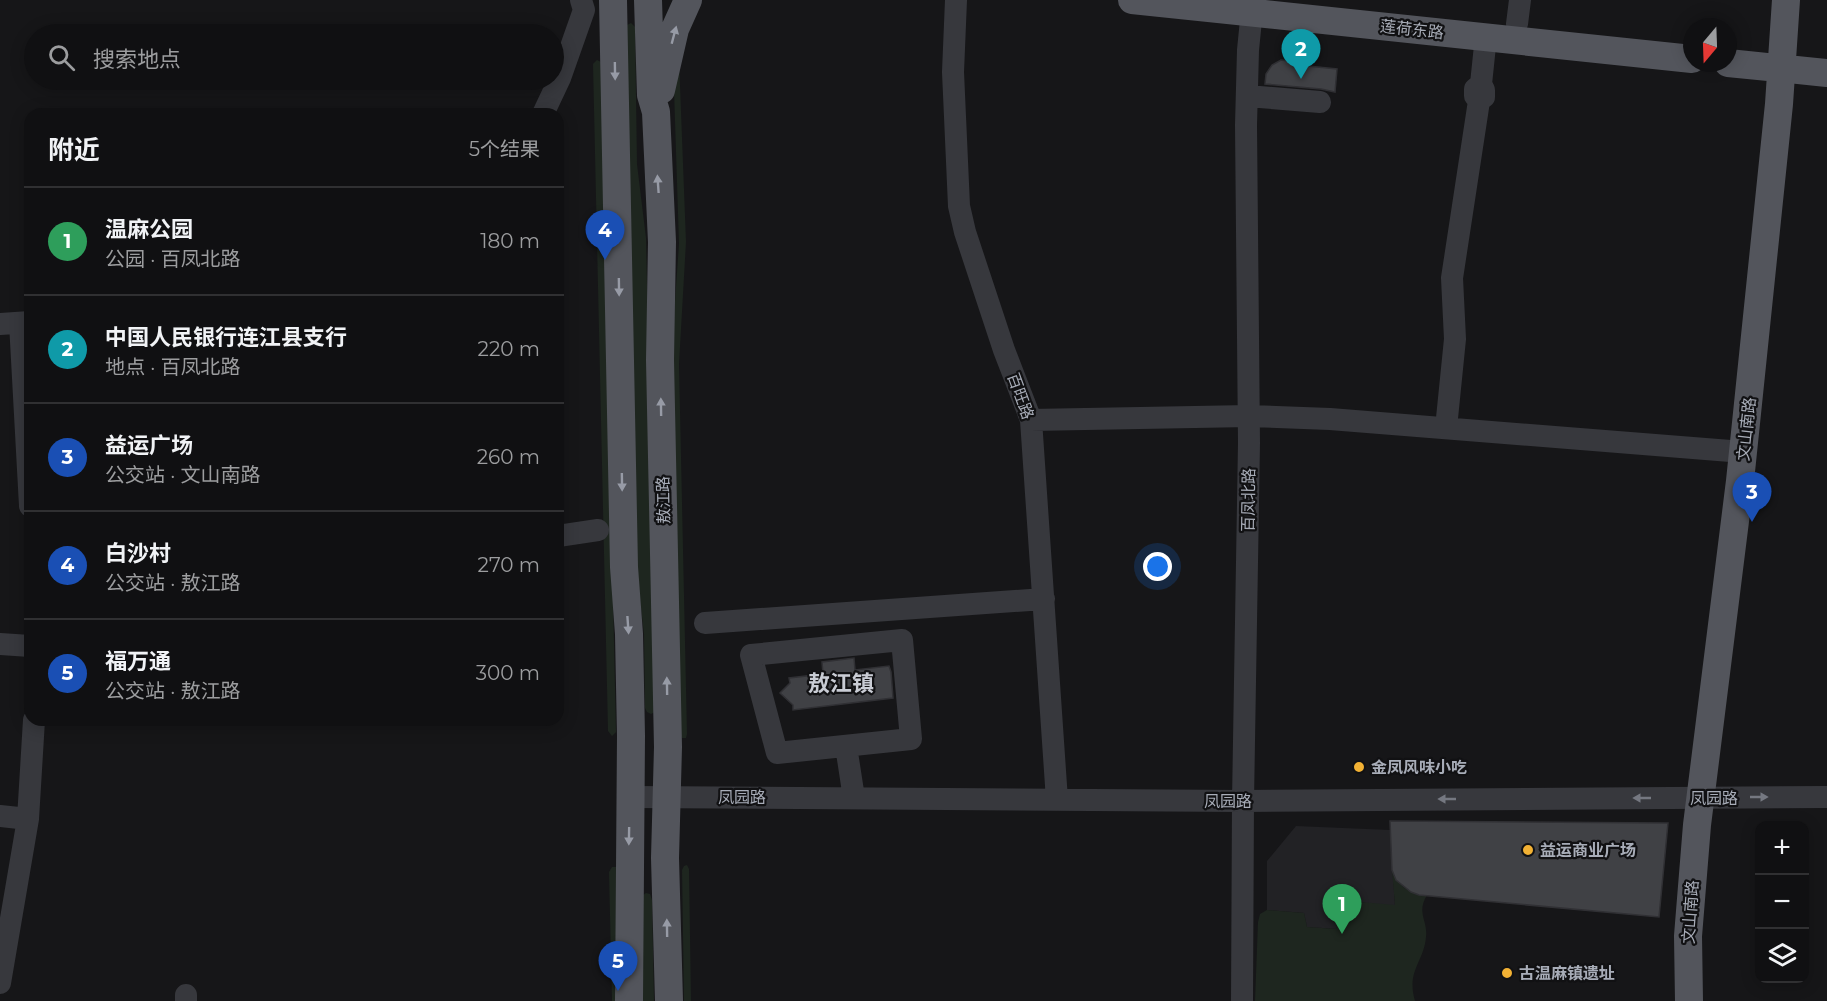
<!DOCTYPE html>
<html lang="zh">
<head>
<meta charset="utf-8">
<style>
	:root { --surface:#101012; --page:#19191b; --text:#f1f3f6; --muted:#9c9d9f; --line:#303032; --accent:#b45309 }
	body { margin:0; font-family:Montserrat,"Noto Sans SC",sans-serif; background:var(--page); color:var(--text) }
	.controls { position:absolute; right:18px; bottom:18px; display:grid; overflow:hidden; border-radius:12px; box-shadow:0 3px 15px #0003 }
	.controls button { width:54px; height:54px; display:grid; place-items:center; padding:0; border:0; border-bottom:2px solid var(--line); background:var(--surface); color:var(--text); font:30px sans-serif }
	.compass { position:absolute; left:1683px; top:18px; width:54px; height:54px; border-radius:50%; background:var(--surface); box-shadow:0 3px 15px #0003; rotate:199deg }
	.you { position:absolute; left:1158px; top:567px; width:21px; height:21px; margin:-15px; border:4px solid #fff; border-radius:50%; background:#1a73e8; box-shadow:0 0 0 9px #1a73e833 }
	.badge { display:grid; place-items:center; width:39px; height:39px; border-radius:50%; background:var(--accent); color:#fff; font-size:20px; font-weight:700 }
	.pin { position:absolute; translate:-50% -50px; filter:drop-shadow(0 2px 3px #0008) }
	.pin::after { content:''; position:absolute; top:32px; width:21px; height:18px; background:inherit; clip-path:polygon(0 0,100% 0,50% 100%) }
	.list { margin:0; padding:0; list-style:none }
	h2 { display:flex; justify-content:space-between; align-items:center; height:78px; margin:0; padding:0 24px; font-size:26px }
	h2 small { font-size:20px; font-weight:400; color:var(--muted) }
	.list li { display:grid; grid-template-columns:39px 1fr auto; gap:18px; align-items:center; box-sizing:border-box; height:108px; padding:0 24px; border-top:2px solid var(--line) }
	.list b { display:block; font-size:22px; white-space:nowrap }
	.list p { margin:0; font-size:20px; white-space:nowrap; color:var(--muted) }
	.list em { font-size:20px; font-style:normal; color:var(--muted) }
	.icon { flex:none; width:33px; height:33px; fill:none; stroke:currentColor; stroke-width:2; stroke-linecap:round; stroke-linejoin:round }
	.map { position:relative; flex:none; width:1827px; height:1001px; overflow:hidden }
	.search { position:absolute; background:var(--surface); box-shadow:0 3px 15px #0003; left:24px; top:24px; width:540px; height:66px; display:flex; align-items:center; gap:15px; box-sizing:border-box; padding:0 21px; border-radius:33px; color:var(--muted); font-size:22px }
	.panel { position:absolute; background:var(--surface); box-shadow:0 3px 15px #0003; left:24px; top:108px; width:540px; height:618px; border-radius:18px }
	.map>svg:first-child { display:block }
	.built { fill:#222225 }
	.green { fill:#1e261f }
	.building { fill:#404145; stroke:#303034; stroke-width:1.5 }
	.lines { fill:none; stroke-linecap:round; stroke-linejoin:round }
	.minor { stroke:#37383d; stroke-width:22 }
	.major { stroke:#53555c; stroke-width:28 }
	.oneway { fill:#979ba6 }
	.oneway2 { fill:#757881 }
	.poi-dot { fill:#f2b134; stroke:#111113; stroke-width:2 }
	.labels { text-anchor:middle; stroke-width:4.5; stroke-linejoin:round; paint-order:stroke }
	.street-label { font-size:16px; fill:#a8adb8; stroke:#111113 }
	.poi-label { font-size:16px; font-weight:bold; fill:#a8adb8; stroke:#111113; text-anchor:start }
	.district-label { font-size:22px; font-weight:bold; fill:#c9ccd4; stroke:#111113 }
</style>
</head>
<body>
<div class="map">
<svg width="1827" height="1001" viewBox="0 0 1827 1001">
	<rect width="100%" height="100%" fill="#161618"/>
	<path class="built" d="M1296 826 1390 830 1395 906 1338 900 1336 929 1307 927 1304 913 1267 910V861Z"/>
	<path class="green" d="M631 23 635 27 637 164 646 238 656 707 655 712 651 714 647 712 645 708 644 634 636 566 627 25Z
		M673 59H679L686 242 679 364 687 734 686 738H682L680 734 671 358 679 244Z
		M597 60 601 62 616 732 612 736 608 731 593 64Z
		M687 865 689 869 691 1001H684L682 870 684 866Z
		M612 867H616L617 873 619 1001H612L609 872Z
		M1392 870C1399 887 1409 894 1427 895 1416 913 1428 920 1426 937 1424 962 1406 971 1415 1001H1255L1258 922 1260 914 1267 910 1304 913 1307 927 1336 929 1338 900 1395 905Z
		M646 893 650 894 652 900 654 1001H643V895Z"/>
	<path class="building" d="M1281 60 1298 62V65L1337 69 1335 92 1321 89 1265 84 1266 74 1272 65Z
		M854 658 855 670 889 666 891 672 893 698 793 710V705L780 693 790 683 789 678 823 674 822 662Z
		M1390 821 1668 823 1659 917 1419 895 1411 892 1396 880 1392 870Z"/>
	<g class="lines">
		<path class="minor" d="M956 0 953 72 959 206 965 232 1004 350 1031 420 1057 800
			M1517 24 1520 0
			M1481 84 1486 36
			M1247 96 1320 102
			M543 114 560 78 584 10 581 0
			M20 323 30 506
			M0 324 30 322
			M1031 420 1249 416 1330 419 1743 452
			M1446 428 1455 339 1452 278 1479 101 1484 97V90L1481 84 1475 89V96L1479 101
			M558 536 598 530
			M705 623 1044 599
			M902 640 911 739 777 753 751 655Z
			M0 644 30 646
			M846 746 854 798
			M630 797 1243 801 1827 797
			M0 816 28 819
			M0 983 28 819 34 720
			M186 995V1001
			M1242 1001 1243 801 1249 443 1246 125 1248 50 1253 0"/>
		<path class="major" d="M613 0 624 567 629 634 631 736 629 1001
			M648 0 651 95 656 112 662 242 660 360 668 747 665 858 669 1001
			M1132 0 1692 59
			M1728 63 1827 73
			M661 90 675 29 688 0
			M1689 1001 1688 936 1697 825 1740 481 1779 104 1786 0"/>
	</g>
	<defs><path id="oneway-solid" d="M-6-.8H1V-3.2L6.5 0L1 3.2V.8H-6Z" transform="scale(1.5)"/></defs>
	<g class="oneway">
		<use href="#oneway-solid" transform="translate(674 35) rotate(-75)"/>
		<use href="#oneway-solid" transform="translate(615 71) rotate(89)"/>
		<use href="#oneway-solid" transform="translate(658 184) rotate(-94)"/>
		<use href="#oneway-solid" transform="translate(619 287) rotate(89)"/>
		<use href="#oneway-solid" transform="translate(661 407) rotate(-91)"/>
		<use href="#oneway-solid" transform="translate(622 482) rotate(89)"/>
		<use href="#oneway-solid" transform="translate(628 625) rotate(86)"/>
		<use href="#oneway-solid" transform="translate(667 686) rotate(-91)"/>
		<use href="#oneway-solid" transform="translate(629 836) rotate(91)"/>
		<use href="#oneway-solid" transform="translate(667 928) rotate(-91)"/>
	</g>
	<g class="oneway2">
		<use href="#oneway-solid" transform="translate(1759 797)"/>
		<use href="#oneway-solid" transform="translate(1642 798) rotate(180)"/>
		<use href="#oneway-solid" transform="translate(1447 799) rotate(180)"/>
	</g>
	<g class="poi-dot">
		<circle cx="1359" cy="767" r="6"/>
		<circle cx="1528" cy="850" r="6"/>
		<circle cx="1507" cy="973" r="6"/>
	</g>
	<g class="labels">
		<g class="street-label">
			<text transform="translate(1412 29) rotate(6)" y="6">莲荷东路</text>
			<text transform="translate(1021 396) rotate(70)" y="6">百旺路</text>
			<text transform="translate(1746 429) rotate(-84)" y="6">文山南路</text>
			<text transform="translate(663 500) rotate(-91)" y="6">敖江路</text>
			<text transform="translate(1248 500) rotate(-89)" y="6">百凤北路</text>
			<text x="742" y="803">凤园路</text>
			<text x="1714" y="804">凤园路</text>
			<text x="1228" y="807">凤园路</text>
			<text transform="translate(1690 912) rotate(-86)" y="6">文山南路</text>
		</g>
		<g class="poi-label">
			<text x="1371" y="773">金凤风味小吃</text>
			<text x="1540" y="856">益运商业广场</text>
			<text x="1519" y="979">古温麻镇遗址</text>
		</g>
		<g class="district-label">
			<text x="841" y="691">敖江镇</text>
		</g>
	</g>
</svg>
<div class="controls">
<button>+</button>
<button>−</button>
<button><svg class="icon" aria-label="layers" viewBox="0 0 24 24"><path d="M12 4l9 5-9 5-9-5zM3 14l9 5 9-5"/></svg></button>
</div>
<svg class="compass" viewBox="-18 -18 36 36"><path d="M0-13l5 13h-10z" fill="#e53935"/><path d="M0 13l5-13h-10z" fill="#9c9d9f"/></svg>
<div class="you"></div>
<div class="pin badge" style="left:1342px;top:934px;background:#2e9e5b">1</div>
<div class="pin badge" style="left:1301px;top:79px;background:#0f9aa8">2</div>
<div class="pin badge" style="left:1752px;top:522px;background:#1a4fb4">3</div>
<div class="pin badge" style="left:605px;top:260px;background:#1a4fb4">4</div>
<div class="pin badge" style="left:618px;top:991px;background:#1a4fb4">5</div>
<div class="search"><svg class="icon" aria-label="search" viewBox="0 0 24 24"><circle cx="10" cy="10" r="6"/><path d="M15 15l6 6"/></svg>搜索地点</div>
<section class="panel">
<h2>附近<small>5个结果</small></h2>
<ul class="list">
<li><span class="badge" style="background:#2e9e5b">1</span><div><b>温麻公园</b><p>公园 · 百凤北路</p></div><em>180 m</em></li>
<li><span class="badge" style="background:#0f9aa8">2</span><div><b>中国人民银行连江县支行</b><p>地点 · 百凤北路</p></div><em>220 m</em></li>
<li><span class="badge" style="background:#1a4fb4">3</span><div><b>益运广场</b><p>公交站 · 文山南路</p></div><em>260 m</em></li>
<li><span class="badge" style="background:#1a4fb4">4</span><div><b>白沙村</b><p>公交站 · 敖江路</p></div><em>270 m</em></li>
<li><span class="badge" style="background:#1a4fb4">5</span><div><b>福万通</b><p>公交站 · 敖江路</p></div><em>300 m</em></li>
</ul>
</section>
</div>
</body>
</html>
